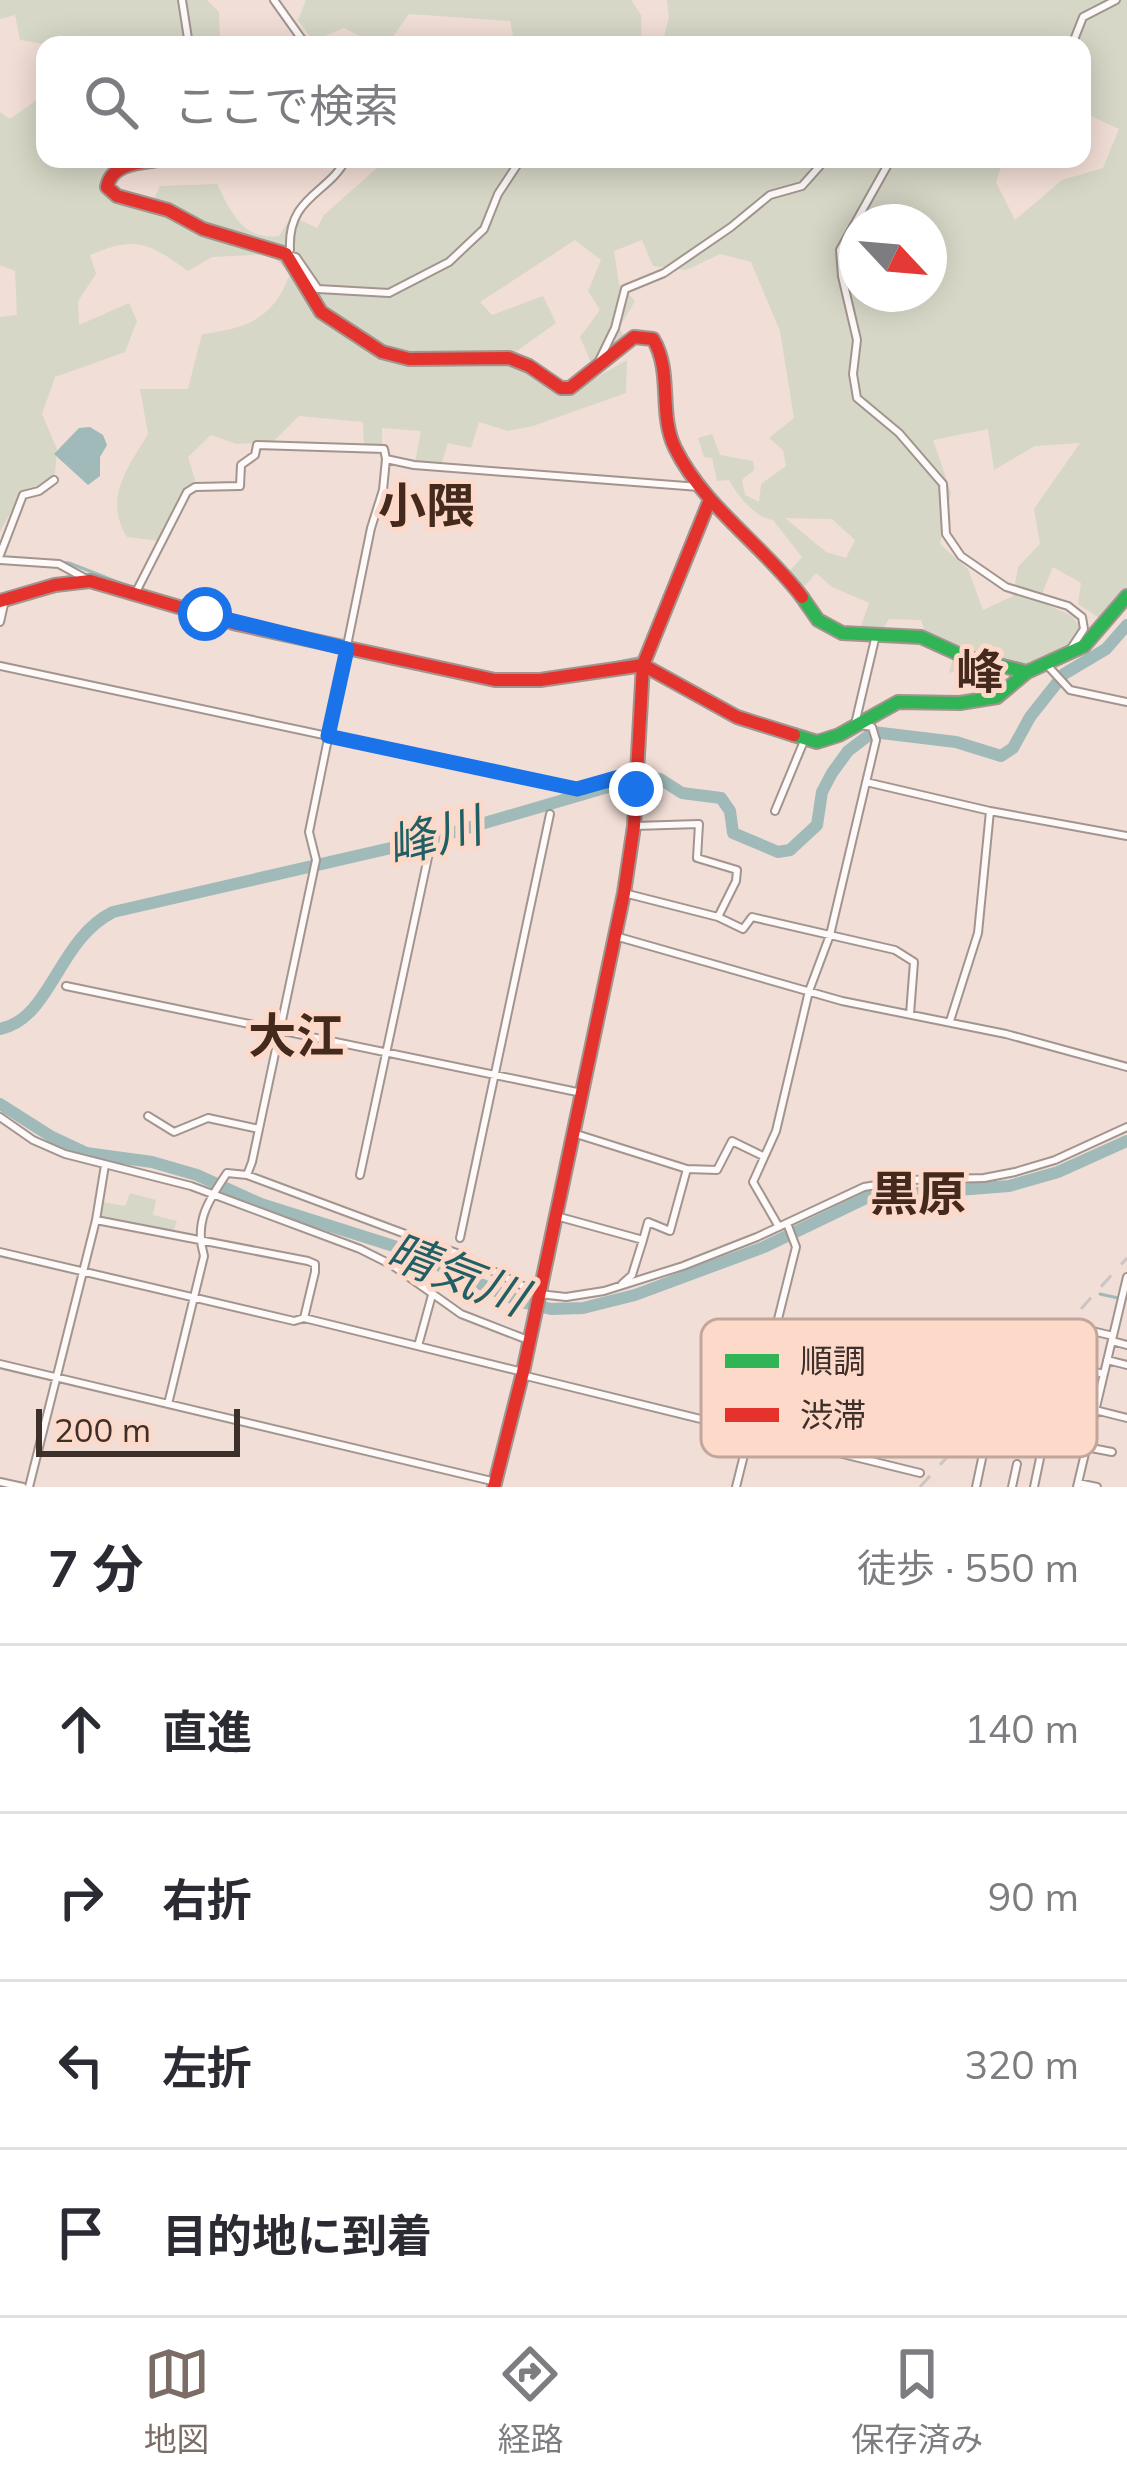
<!DOCTYPE html>
<html lang="ja">
<head>
<meta charset="utf-8">
<style>
	:root { --surface:#fff; --page:#f7f7f7; --text:#2b2b33; --muted:#7c7c81; --line:#e1e1e2; --accent:#7c6c66 }
	body { margin:0; font-family:Mulish,"Noto Sans JP",sans-serif; background:var(--page); color:var(--text) }
	.compass { position:absolute; left:839px; top:204px; width:108px; height:108px; border-radius:50%; background:var(--surface); box-shadow:0 6px 30px #0003; rotate:116deg }
	.scale { position:absolute; left:36px; bottom:30px; width:204px; box-sizing:border-box; padding-left:12px; border:6px solid #3d2f29; border-top:0; font-size:33px; line-height:42px; white-space:nowrap; color:#3d2f29; -webkit-text-stroke:9px #fdd9ca; paint-order:stroke }
	.stop { position:absolute; width:36px; height:36px; margin:-27px; border:9px solid #1a73e8; border-radius:50%; background:#fff }
	.stop.end { background:#1a73e8; border-color:#fff; box-shadow:0 3px 12px #0008 }
	.list { margin:0; padding:0; list-style:none }
	h2 { display:flex; justify-content:space-between; align-items:center; height:156px; margin:0; padding:0 48px; font-size:51px }
	h2 small { font-size:39px; font-weight:400; color:var(--muted) }
	.list li { display:grid; grid-template-columns:78px 1fr auto; gap:36px; align-items:center; box-sizing:border-box; height:168px; padding:0 48px; border-top:3px solid var(--line) }
	.list b { display:block; font-size:45px; white-space:nowrap }
	.list em { font-size:39px; font-style:normal; color:var(--muted) }
	.icon { flex:none; width:66px; height:66px; fill:none; stroke:currentColor; stroke-width:2; stroke-linecap:round; stroke-linejoin:round }
	.map { position:relative; flex:none; width:1127px; height:1487px; overflow:hidden }
	.search { position:absolute; background:var(--surface); box-shadow:0 6px 30px #0003; left:36px; right:36px; top:36px; height:132px; display:flex; align-items:center; gap:30px; box-sizing:border-box; padding:0 42px; border-radius:24px; color:var(--muted); font-size:45px }
	.sheet { height:828px; background:var(--surface) }
	nav { display:flex; justify-content:space-around; align-items:center; box-sizing:border-box; height:168px; border-top:3px solid var(--line); background:var(--surface); font-size:33px; color:var(--muted) }
	nav a { display:grid; justify-items:center; gap:6px }
	nav .on { color:var(--accent) }
	.map>svg:first-child { display:block }
	.green { fill:#d7d7c7; fill-rule:evenodd }
	.water { fill:#9fbab9 }
	.lines { fill:none; stroke-linecap:round; stroke-linejoin:round }
	.stream { stroke:#9fbab9; stroke-width:3 }
	.river { stroke:#9fbab9; stroke-width:12 }
	.street-casing { stroke:#a2948e; stroke-width:10 }
	.fast-casing { stroke:#a2948e; stroke-width:16 }
	.jam-casing { stroke:#a2948e; stroke-width:16 }
	.street { stroke:#fdfaf9; stroke-width:6 }
	.fast { stroke:#30b455; stroke-width:12 }
	.jam { stroke:#e5322d; stroke-width:12 }
	.rail { stroke:#cac5c3; stroke-width:3; stroke-dasharray:15 15; stroke-linecap:butt }
	.route { stroke:#1a73e8; stroke-width:15 }
	.labels { text-anchor:middle; stroke-width:10; stroke-linejoin:round; paint-order:stroke }
	.neighbourhood-label { font-size:48px; font-weight:bold; fill:#44291d; stroke:#fdd9ca }
	.water-label { font-size:48px; font-style:italic; fill:#206064; stroke:#fdd9ca }
	.key { fill:#fdd9ca; stroke:#c3a69a; stroke-width:3 }
	.key-label { font-size:33px; fill:#3d2f29 }
</style>
</head>
<body>
<div class="map">
<svg width="1127" height="1487" viewBox="0 0 1127 1487">
	<rect width="100%" height="100%" fill="#f1ded6"/>
	<path class="green" d="M0 0H207L219 12 220 40 245 45H50L20 40 15 15 0 19Z
		M306 0H631L641 15 642 45H515L510 21 409 14 390 41 367 40 344 28 313 41 298 20Z
		M667 0H1127V592L1099 618 1078 604 1081 583 1053 567 1039 601 1072 616 1087 637C1054 663 1038 671 996 663L990 674 968 668 949 673 955 651 927 637 921 620 889 619 880 634H858L869 603 832 587 816 573 801 590 786 575 802 557 773 520C754 517 738 496 729 480L717 481 712 458 704 457 698 438 712 434 720 455 753 461 754 470 742 480 745 495 759 502 761 484 786 466 783 450 769 438 794 418 780 331 751 262 720 254 686 270 653 266 642 240 614 251 619 284 635 301 619 328 624 336 593 367 580 337 600 310 588 291 601 260 575 240 480 302 492 315 543 296 556 323 514 353 567 394 627 360 626 393 533 426 508 431 479 422 471 448 448 443 441 465 415 462 421 431 382 428V445L364 448 363 422 299 416 273 442 237 444 211 435 188 457 195 480 160 541 127 537C103 498 128 468 148 434L140 389H188L202 334C248 328 273 319 290 274L271 254 212 257 188 271C149 243 136 235 90 255L96 274 78 301 79 325 129 303 137 321 125 352 55 377 42 414 57 449 54 483 41 494 19 497 0 532V317L17 315 15 271 0 265V112L10 119 45 94V159H146L112 166 103 180 106 195 151 206 160 186 217 184C231 212 243 241 279 236L292 216 317 228 324 215 387 159H1004L996 182 1015 220 1062 180 1103 168 1119 129 1082 112V45H662L669 17ZM857 222H929V294H857ZM988 429 994 470 1035 446 1080 443 1034 509 1040 544 1018 567 1013 596 983 610 968 569 940 544 951 492 933 440ZM785 518 832 519 855 540 846 558 826 552Z
		M130 1193 156 1200 153 1215 177 1221 171 1238 99 1224 103 1202 125 1206Z"/>
	<path class="water" d="M90 427 103 435 107 445 100 457V476L88 485 54 454 79 428Z"/>
	<g class="lines">
		<path class="stream" d="M38 560 69 563 133 588
			M142 591 210 612
			M580 670 637 658
			M483 673 510 676
			M1100 1294 1118 1298"/>
		<path class="river" d="M0 1029C51 1019 58 939 113 912L430 839 642 777 660 779 682 793 721 798 730 811 733 833 778 852 790 850 817 825 822 792 832 773 848 751 873 732 956 742 1001 756 1013 748 1030 717 1064 674 1106 649 1127 625
			M0 1104 52 1137 86 1153 152 1162 197 1175 261 1204 400 1248 521 1302 551 1309 583 1308 635 1295 764 1247 868 1197 1009 1186 1058 1172 1127 1141"/>
		<defs>
			<path id="street" d="M182 0 189 45
				M274 0 306 45
				M1072 45 1083 17 1116 0
				M346 159C329 194 287 196 290 250L286 254 296 257 318 289 389 293 449 262 484 229 498 194 521 159
				M891 159 840 250 842 276 857 340 853 374 857 398 899 433 943 484 946 534 961 556 1006 587 1068 606 1082 617 1084 629 1066 656
				M597 365 615 328 625 289 664 273 731 227 770 195 802 186 826 159
				M0 555 23 495 39 491 54 480
				M0 560 59 564 90 581
				M136 592 187 492 195 487 240 486 241 465 255 455 257 445 384 449 386 459 414 465 699 487
				M0 622 5 600
				M1047 665 1070 690 1127 702
				M0 666 576 789 635 772
				M866 782 990 811 1127 836
				M775 811 804 741
				M634 826 699 824 697 858 737 870 736 881 718 917
				M624 893 718 917 743 929 752 917 895 950 914 962 910 1014
				M615 936 842 1001 1006 1034 1127 1067
				M66 986 582 1093
				M950 1021 978 933 990 811
				M148 1116 174 1132 208 1118 259 1129
				M0 1117 33 1140 65 1154 191 1186 360 1249 392 1265 461 1314 528 1340
				M573 1133 687 1169 717 1170 732 1141 763 1156
				M247 1175 459 1254 539 1294 566 1297 604 1291 683 1266 757 1237 864 1187 908 1180 984 1178 1015 1172 1055 1160 1127 1127
				M360 1175 430 848
				M556 1216 643 1240 648 1222 670 1231 687 1169
				M96 1220 105 1165
				M779 1227 753 1182 776 1131 809 991 830 935 876 740 872 727 855 724 875 639
				M460 1238 550 814
				M0 1252 294 1321 304 1318 523 1372
				M622 1284 632 1275 643 1240
				M1084 1329 1113 1336
				M1112 1341 1127 1345
				M418 1346 432 1295
				M1107 1360 1127 1365
				M0 1364 496 1482
				M522 1375 920 1473
				M168 1404 204 1256C194 1222 208 1201 227 1173L247 1175 252 1162 316 860 309 832 371 528 383 490 386 459
				M1068 1405 1076 1367 1104 1374
				M1086 1447 1112 1452
				M0 1482 23 1487
				M1078 1483 1097 1487
				M29 1487 96 1220 308 1261 315 1264V1272L304 1318
				M736 1487 796 1247 787 1223
				M976 1487 983 1454
				M1012 1487 1017 1464
				M1034 1487 1044 1439 1003 1430 1008 1406 1013 1400 1095 1410 1127 1418
				M1077 1487 1127 1277"/>
			<path id="fast" d="M802 597 818 620 842 633 921 637 965 657 1027 672
				M794 735 817 742 839 735 898 702 960 703 997 697 1027 672 1084 646 1127 596"/>
			<path id="jam" d="M166 159C144 163 112 161 107 187L117 196 168 210 203 229 286 254 321 312 382 352 409 359 509 358 529 366 561 388H570L634 337 653 339C673 372 658 413 675 448 704 507 763 545 802 597
				M0 601 55 585 90 581 237 624 495 680H540L643 665 737 717 794 735
				M494 1487 523 1372 624 893 634 826 643 665 709 502"/>
		</defs>
		<use href="#street" class="street-casing"/>
		<use href="#fast" class="fast-casing"/>
		<use href="#jam" class="jam-casing"/>
		<use href="#street" class="street"/>
		<use href="#fast" class="fast"/>
		<use href="#jam" class="jam"/>
		<path class="rail" d="M920 1487 1127 1258"/>
	</g>
	<g class="lines">
		<path class="route" d="M205 614 347 649 328 736 577 789 637 772 636 789"/>
	</g>
	<g class="labels">
		<g class="neighbourhood-label">
			<text x="426" y="523">小隈</text>
			<text x="980" y="689">峰</text>
			<text x="296" y="1053">大江</text>
			<text x="918" y="1211">黒原</text>
		</g>
		<g class="water-label">
			<text transform="translate(434 836) rotate(-15)" y="17">峰川</text>
			<text transform="translate(457 1274) rotate(21)" y="17">晴気川</text>
		</g>
	</g>
	<rect x="701" y="1319" width="396" height="138" rx="18" class="key"/>
	<rect x="725" y="1354" width="54" height="14" fill="#30b455"/>
	<rect x="725" y="1408" width="54" height="14" fill="#e5322d"/>
	<g class="key-label">
		<text x="800" y="1373">順調</text>
		<text x="800" y="1427">渋滞</text>
	</g>
</svg>
<svg class="compass" viewBox="-18 -18 36 36"><path d="M0-13l5 13h-10z" fill="#e53935"/><path d="M0 13l5-13h-10z" fill="#7c7c81"/></svg>
<div class="scale">200 m</div>
<div class="stop" style="left:205px;top:614px"></div>
<div class="stop end" style="left:636px;top:789px"></div>
<div class="search"><svg class="icon" aria-label="search" viewBox="0 0 24 24"><circle cx="10" cy="10" r="6"/><path d="M15 15l6 6"/></svg>ここで検索</div>
</div>
<section class="sheet">
<h2>7 分<small>徒歩 · 550 m</small></h2>
<ul class="list">
<li><svg class="icon" aria-label="ahead" viewBox="0 0 24 24"><path d="M12 20V5M6 11l6-6 6 6"/></svg><div><b>直進</b></div><em>140 m</em></li>
<li><svg class="icon" aria-label="right" viewBox="0 0 24 24"><path d="M7 20v-9h11M14 6l5 5-5 5"/></svg><div><b>右折</b></div><em>90 m</em></li>
<li><svg class="icon" aria-label="left" viewBox="0 0 24 24"><path d="M17 20v-9H6M10 6l-5 5 5 5"/></svg><div><b>左折</b></div><em>320 m</em></li>
<li><svg class="icon" aria-label="arrive" viewBox="0 0 24 24"><path d="M6 21V4h12l-3 4 3 4H6"/></svg><div><b>目的地に到着</b></div></li>
</ul>
</section>
<nav>
<a class="on"><svg class="icon" aria-label="map" viewBox="0 0 24 24"><path d="M3 6l6-2 6 2 6-2v14l-6 2-6-2-6 2zM9 4v14M15 6v14"/></svg>地図</a>
<a><svg class="icon" aria-label="directions" viewBox="0 0 24 24"><path d="M12 3l9 9-9 9-9-9zM9 14v-3h6M13 9l2 2-2 2"/></svg>経路</a>
<a><svg class="icon" aria-label="saved" viewBox="0 0 24 24"><path d="M7 4h10v16l-5-4-5 4z"/></svg>保存済み</a>
</nav>
</body>
</html>
